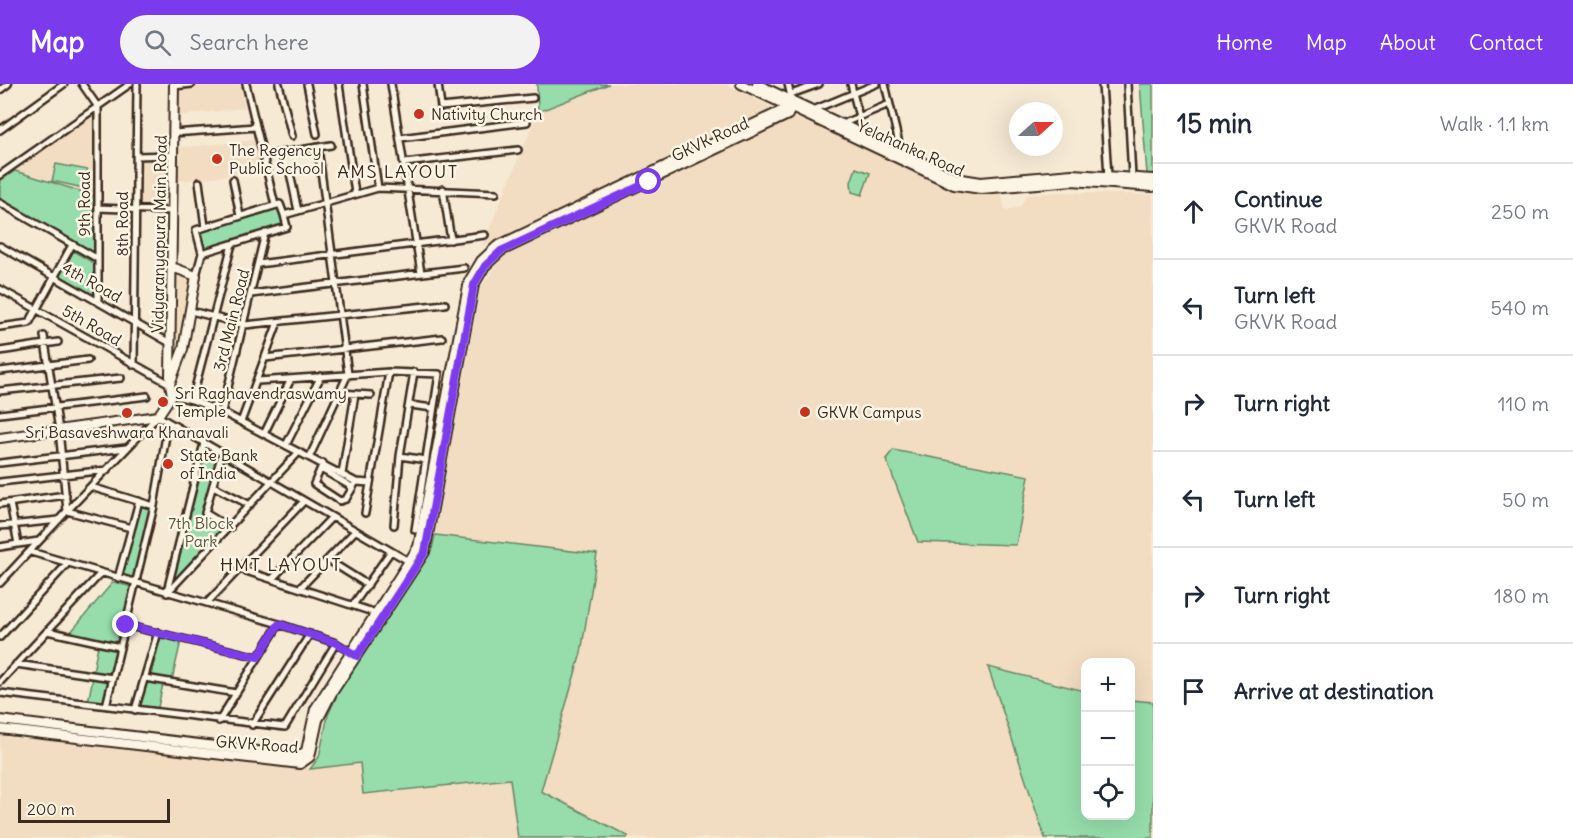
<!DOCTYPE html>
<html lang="en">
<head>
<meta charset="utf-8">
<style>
	:root { --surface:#fff; --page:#f2f2f3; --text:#1f2937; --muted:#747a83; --line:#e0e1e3; --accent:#7c3aed }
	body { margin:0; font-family:Delius,sans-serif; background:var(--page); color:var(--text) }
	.controls { position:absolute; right:18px; bottom:18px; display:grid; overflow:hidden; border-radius:12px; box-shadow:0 6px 24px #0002 }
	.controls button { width:54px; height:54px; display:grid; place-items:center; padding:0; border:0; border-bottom:2px solid var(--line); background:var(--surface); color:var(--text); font:30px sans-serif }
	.compass { position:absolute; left:1009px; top:18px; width:54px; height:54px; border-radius:50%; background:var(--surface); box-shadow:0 6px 24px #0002; rotate:69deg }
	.scale { position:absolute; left:18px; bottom:15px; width:152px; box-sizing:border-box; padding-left:6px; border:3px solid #3b2a1e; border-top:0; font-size:16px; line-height:21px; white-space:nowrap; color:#3b2a1e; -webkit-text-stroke:4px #fcf5e5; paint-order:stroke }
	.stop { position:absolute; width:18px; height:18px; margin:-14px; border:4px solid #7c3aed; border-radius:50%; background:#fff }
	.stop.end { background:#7c3aed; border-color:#fff; box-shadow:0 2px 6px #0008 }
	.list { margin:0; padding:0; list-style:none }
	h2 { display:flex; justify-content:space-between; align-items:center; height:78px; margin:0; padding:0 24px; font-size:26px }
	h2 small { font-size:20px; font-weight:400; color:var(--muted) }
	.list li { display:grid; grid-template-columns:39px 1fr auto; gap:18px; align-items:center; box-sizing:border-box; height:96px; padding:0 24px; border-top:2px solid var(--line) }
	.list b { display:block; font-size:22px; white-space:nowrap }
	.list p { margin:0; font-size:20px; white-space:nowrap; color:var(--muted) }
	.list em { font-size:20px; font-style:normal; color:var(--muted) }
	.icon { flex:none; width:33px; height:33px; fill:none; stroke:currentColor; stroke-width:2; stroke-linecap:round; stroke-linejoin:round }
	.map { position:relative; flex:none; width:1153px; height:754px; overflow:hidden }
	header { display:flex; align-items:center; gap:36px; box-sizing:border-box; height:84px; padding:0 30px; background:var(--accent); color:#fff }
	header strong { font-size:28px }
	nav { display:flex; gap:33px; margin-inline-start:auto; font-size:21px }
	.search { width:420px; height:54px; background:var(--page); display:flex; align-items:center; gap:15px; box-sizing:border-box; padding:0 21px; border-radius:33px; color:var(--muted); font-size:22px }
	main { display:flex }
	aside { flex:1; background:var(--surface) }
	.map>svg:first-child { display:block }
	.built { fill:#f2ddc2; fill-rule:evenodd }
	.green { fill:#96ddab; stroke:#688464; stroke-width:1.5 }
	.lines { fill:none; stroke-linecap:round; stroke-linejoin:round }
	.minor-casing { stroke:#3b2a1e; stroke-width:10 }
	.secondary-casing { stroke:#3b2a1e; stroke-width:12 }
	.minor { stroke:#fcf5e5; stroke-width:5 }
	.secondary { stroke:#fcf5e5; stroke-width:8 }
	.route { stroke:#7c3aed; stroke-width:8 }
	.poi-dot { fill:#c8321e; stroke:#fcf5e5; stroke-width:2 }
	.labels { text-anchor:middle; stroke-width:5; stroke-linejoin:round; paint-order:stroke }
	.poi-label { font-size:16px; fill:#3b2a1e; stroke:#fcf5e5; text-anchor:start }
	.street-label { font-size:16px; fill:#3b2a1e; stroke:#fcf5e5 }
	.park-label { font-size:16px; fill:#525741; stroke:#fcf5e5 }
	.neighbourhood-label { font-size:18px; letter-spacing:1.5px; fill:#3b2a1e; stroke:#fcf5e5 }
</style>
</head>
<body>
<header>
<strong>Map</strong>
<div class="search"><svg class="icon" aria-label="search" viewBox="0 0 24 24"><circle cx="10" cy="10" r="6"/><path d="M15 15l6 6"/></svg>Search here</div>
<nav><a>Home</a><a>Map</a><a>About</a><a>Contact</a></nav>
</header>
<main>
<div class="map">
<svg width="1153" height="754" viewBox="0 0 1153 754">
	<rect width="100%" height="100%" fill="#f7ead5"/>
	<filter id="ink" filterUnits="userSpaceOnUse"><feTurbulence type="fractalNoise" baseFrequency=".0167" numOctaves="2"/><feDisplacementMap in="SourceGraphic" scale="12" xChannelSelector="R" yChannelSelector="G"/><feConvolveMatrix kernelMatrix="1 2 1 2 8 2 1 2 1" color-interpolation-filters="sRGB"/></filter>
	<g filter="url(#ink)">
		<path class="built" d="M205 0H240L245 24 177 32 178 3Z
			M609 0H726L774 24 482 162 538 28Z
			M93 31 96 112 15 87Z
			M796 33 952 105 973 111 1001 108 1005 126 1020 123 1027 111 1058 108 1153 111V754H0V652L310 685 319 673 328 631 339 607 432 465 480 205 502 173ZM1086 578H1130V732H1086Z
			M254 56 262 87 174 98 175 64Z
			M140 77H167L166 124 140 123Z
			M175 189 192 195 177 256 175 255Z"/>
		<path class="green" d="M537 0H609L538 28Z
			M1140 0H1153V90H1147Z
			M56 80 88 86 84 104 52 97Z
			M856 84 870 89 862 111 852 108 851 98Z
			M15 87 96 112 95 170 0 117V97Z
			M278 123 284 139 203 165 198 148Z
			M73 167 94 179 95 213 58 192Z
			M205 362 220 370 203 430 227 444 170 504Z
			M893 366 1029 392 1016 461 918 458 886 375Z
			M139 419 152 423 132 496 119 492Z
			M435 451 597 470 581 569 541 707 628 752 627 754H518L510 695 363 710 360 679 310 685 319 673 328 631 339 607 432 465Z
			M113 498 132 503 118 560 70 549Z
			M161 552 181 557 172 596 151 592Z
			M98 561 116 565 111 591 93 588Z
			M988 583 1085 607 1086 732H1130L1131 616 1153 618V754H1045Z
			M93 593 109 596 105 621 88 618Z
			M144 596 163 600 157 628 138 624Z"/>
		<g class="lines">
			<defs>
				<path id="minor" d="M82 0 98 23V217
					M246 0 275 121
					M279 0 292 52
					M307 0 317 50
					M339 0 355 109
					M363 0 378 104
					M391 0 421 189
					M438 0 441 23 533 14
					M788 0 791 13
					M851 0 859 33
					M885 0 901 68
					M1102 0 1108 92
					M1127 0 1132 93
					M174 2 192 0
					M0 6 8 0
					M791 10 819 0
					M813 26 876 0
					M842 40 889 20
					M0 46 64 0
					M173 49 256 43
					M400 54 527 38
					M136 72 173 71
					M263 72 331 61
					M404 79 518 66
					M290 89 298 127
					M0 91 130 0
					M233 96 240 132
					M199 98 205 143
					M443 105 451 156
					M0 119 98 175
					M98 124 172 127
					M0 162 170 259
					M202 169 196 146 280 120 284 131
					M258 180 485 151
					M196 192 202 169 287 143 284 131 378 104 496 109
					M0 205 170 300
					M251 210 464 184
					M191 227 245 241 445 220
					M0 243 29 239 72 161
					M0 267 58 258
					M265 274 442 254
					M134 281 137 0
					M0 287 88 276
					M258 297 389 288 439 290 415 446
					M0 307 121 294
					M340 309 371 311
					M172 311 192 316 222 328 356 398 370 399
					M192 316 232 160
					M410 321 433 324
					M222 328 265 149
					M0 330 147 312
					M241 338 278 238
					M264 350 291 295
					M286 361 321 292
					M222 369 205 429 230 444
					M310 372 348 290 318 64
					M400 372 426 376
					M0 379 126 364
					M323 379 314 400 340 417 346 415 356 398
					M321 385 352 403
					M342 390 355 310
					M0 398 107 386
					M213 402 250 421
					M91 403 154 422
					M10 419 18 460 39 457
					M0 420 66 411
					M365 429 389 288
					M394 441 400 372 414 288
					M0 442 59 436
					M131 444 67 427 158 332 410 478
					M0 463 18 460
					M31 468 279 540 336 559 352 569
					M328 476 368 501
					M240 485 376 529
					M118 494 139 417
					M272 495 332 433
					M0 499 67 427 59 346 44 252
					M300 504 355 447
					M167 507 204 359
					M167 509 299 368
					M207 519 304 417
					M353 521 391 467
					M125 541 258 573
					M47 547 120 563
					M0 553 67 480
					M16 580 113 594
					M145 594 236 609
					M0 598 101 489
					M0 609 285 643 336 559
					M106 622 154 422 168 340
					M135 626 158 548
					M219 637 279 540
					M252 641 310 550"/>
				<path id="secondary" d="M741 0 954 101 981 105 1072 97 1153 103
					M757 0 956 94 981 98 1072 90 1153 95
					M170 293 174 0
					M0 354 158 332 172 311 170 300 183 265 196 192 172 183
					M0 636 299 672 306 667 315 625 418 463 469 197 481 177 497 162 783 26 790 16
					M0 645 300 680 310 673 318 636 332 609 425 468 474 201 485 182 501 167 788 31 794 18"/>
			</defs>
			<use href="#minor" class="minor-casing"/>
			<use href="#secondary" class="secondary-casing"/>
			<use href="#minor" class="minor"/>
			<use href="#secondary" class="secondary"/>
		</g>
	</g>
	<g class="lines" filter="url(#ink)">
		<path class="route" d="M126 541 258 573 279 540 336 559 357 572 425 468 474 201 485 182 501 167 649 98"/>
	</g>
	<g class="poi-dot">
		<circle cx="419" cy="30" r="6"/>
		<circle cx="217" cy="75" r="6"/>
		<circle cx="163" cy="318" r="6"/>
		<circle cx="805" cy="328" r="6"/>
		<circle cx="127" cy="329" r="6"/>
		<circle cx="168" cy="380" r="6"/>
	</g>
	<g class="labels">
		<g class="poi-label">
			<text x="431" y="36">Nativity Church</text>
			<text x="229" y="72">The Regency<tspan x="229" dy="18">Public School</tspan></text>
			<text x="175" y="315">Sri Raghavendraswamy<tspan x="175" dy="18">Temple</tspan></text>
			<text x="817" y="334">GKVK Campus</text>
			<text x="127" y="354" text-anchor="middle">Sri Basaveshwara Khanavali</text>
			<text x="180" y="377">State Bank<tspan x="180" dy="18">of India</tspan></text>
		</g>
		<g class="street-label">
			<text transform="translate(710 55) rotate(-25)" y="6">GKVK Road</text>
			<text transform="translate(911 64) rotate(24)" y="6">Yelahanka Road</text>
			<text transform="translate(84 120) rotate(-90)" y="6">9th Road</text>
			<text transform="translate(122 140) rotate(-90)" y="6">8th Road</text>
			<text transform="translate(159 150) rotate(-89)" y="6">Vidyaranyapura Main Road</text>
			<text transform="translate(92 198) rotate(29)" y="6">4th Road</text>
			<text transform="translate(231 236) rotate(-76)" y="6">3rd Main Road</text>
			<text transform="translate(92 241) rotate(30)" y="6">5th Road</text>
			<text transform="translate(257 660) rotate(4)" y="6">GKVK Road</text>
		</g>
		<g class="park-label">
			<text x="201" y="445">7th Block<tspan x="201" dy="18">Park</tspan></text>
		</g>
		<g class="neighbourhood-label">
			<text x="398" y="94">AMS LAYOUT</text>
			<text x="281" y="487">HMT LAYOUT</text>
		</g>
	</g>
</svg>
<div class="controls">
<button>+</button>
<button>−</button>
<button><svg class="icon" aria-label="locate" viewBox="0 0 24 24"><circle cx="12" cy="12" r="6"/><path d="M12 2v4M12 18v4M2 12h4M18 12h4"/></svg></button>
</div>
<svg class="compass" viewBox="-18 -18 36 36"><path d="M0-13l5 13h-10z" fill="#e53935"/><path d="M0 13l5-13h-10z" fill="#747a83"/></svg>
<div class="scale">200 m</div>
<div class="stop" style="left:649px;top:98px"></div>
<div class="stop end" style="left:126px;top:541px"></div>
</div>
<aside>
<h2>15 min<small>Walk · 1.1 km</small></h2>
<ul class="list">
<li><svg class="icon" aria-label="ahead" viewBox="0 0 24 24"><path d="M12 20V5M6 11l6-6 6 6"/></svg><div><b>Continue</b><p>GKVK Road</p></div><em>250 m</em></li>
<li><svg class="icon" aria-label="left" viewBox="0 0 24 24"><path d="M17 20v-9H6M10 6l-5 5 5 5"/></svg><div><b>Turn left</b><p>GKVK Road</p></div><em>540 m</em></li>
<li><svg class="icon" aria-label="right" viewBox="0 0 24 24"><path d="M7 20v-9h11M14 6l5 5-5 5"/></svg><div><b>Turn right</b></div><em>110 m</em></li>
<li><svg class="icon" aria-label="left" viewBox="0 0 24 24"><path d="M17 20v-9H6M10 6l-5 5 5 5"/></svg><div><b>Turn left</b></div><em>50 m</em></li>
<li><svg class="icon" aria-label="right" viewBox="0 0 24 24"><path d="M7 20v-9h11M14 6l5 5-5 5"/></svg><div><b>Turn right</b></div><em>180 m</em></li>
<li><svg class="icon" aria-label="arrive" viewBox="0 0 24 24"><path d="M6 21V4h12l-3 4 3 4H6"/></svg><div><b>Arrive at destination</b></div></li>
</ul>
</aside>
</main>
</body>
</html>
